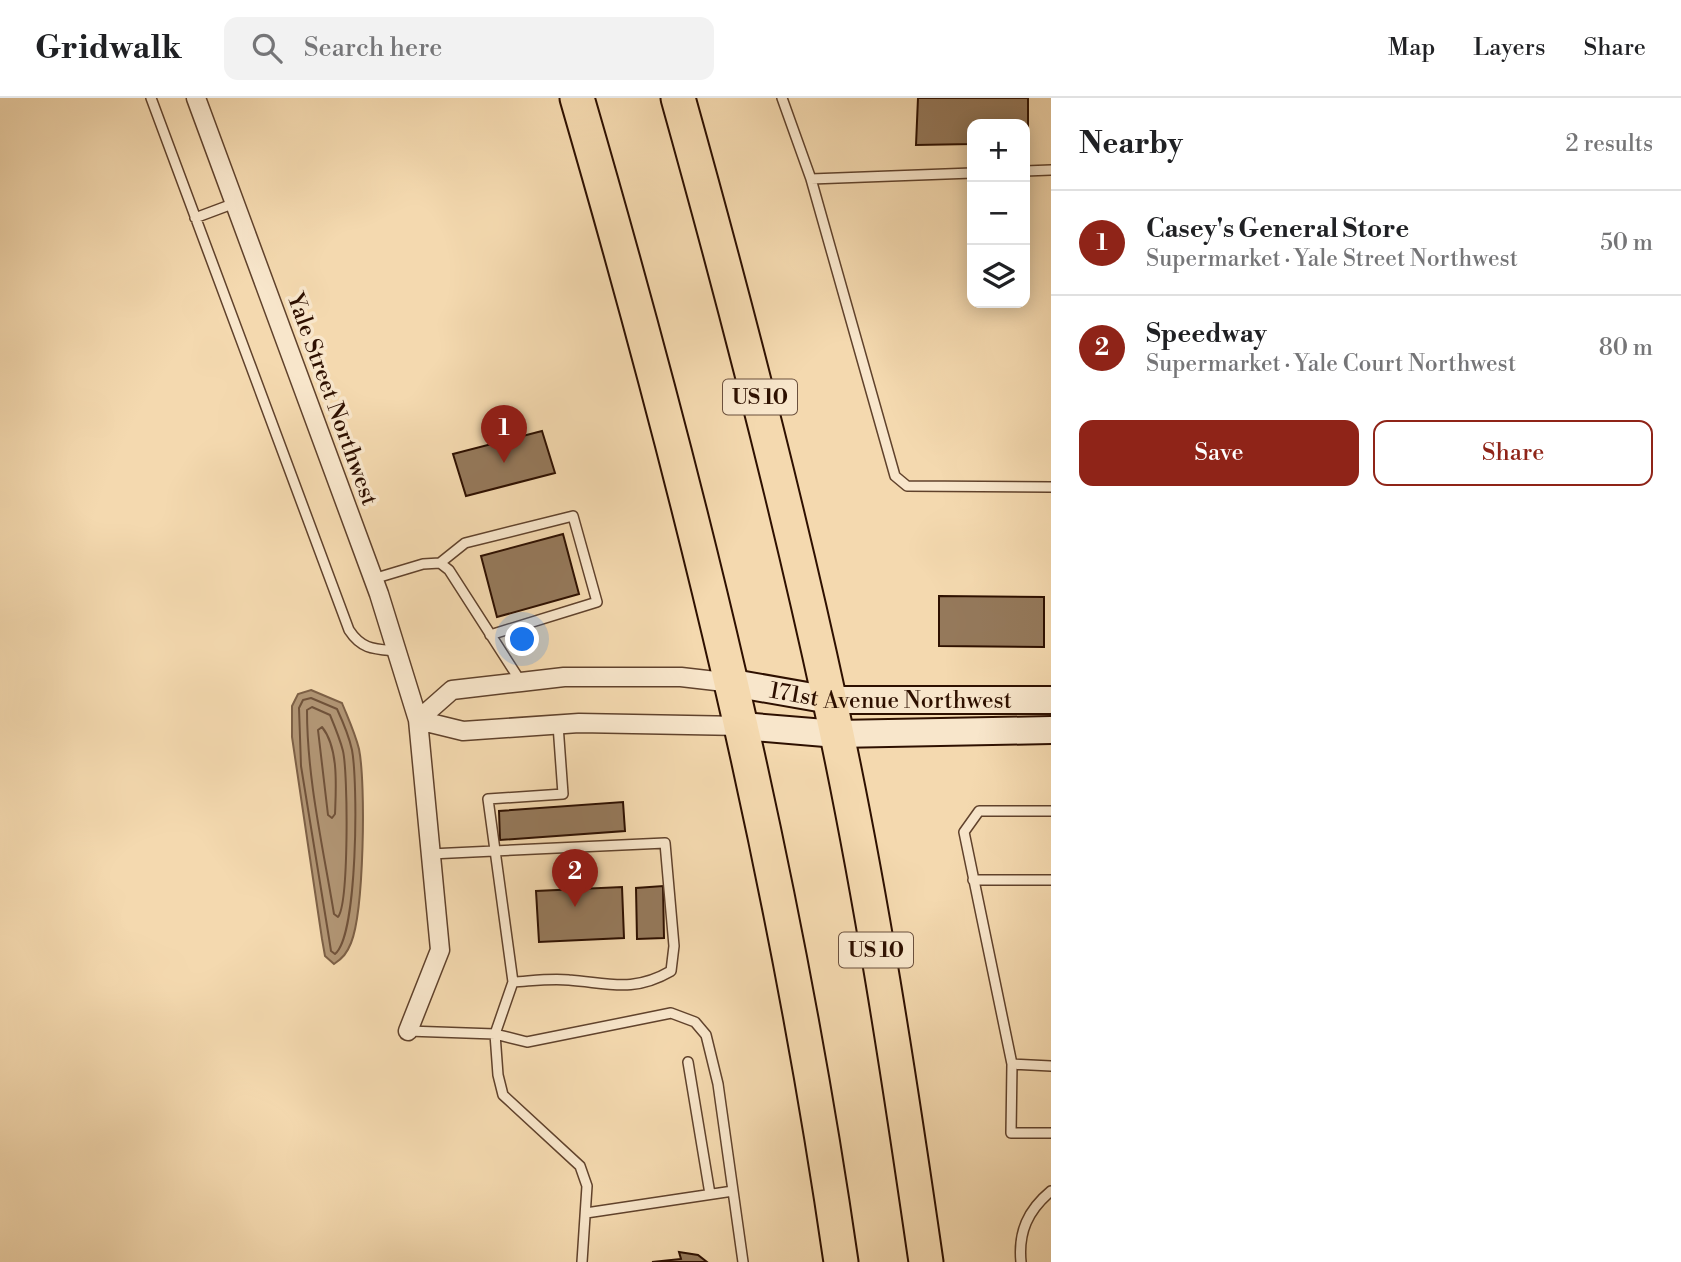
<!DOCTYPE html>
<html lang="en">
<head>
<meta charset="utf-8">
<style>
	:root { --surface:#fff; --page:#f2f2f2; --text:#202124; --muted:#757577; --line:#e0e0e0; --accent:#8f2418 }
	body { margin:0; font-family:"Libre Bodoni",serif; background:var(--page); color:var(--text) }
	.controls { position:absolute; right:21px; top:21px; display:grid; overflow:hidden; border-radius:14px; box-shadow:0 4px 18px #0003 }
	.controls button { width:63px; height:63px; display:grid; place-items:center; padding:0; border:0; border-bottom:2px solid var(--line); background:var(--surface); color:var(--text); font:35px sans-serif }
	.you { position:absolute; left:523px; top:542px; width:24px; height:24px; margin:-18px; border:5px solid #fff; border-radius:50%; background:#1a73e8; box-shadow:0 0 0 10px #1a73e833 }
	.badge { display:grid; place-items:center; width:46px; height:46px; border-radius:50%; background:var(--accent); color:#fff; font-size:23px; font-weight:700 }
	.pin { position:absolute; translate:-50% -58px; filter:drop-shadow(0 2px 4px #0008) }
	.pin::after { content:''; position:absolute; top:37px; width:24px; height:21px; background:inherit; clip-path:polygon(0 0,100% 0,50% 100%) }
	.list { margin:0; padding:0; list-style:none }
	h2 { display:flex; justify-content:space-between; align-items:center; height:91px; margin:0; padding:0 28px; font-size:30px }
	h2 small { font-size:23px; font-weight:400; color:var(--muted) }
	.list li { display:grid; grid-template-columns:46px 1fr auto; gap:21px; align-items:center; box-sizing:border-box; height:105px; padding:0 28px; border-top:2px solid var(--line) }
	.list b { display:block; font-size:26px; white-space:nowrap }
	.list p { margin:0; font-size:23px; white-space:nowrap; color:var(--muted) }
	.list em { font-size:23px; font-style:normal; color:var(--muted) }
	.actions { display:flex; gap:14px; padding:21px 28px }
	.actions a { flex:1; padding:16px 0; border:2px solid var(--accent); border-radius:14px; text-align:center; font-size:24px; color:var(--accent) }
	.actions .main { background:var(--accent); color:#fff }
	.icon { flex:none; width:38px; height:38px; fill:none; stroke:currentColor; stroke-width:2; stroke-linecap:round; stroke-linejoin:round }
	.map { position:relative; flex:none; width:1051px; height:1164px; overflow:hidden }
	header { display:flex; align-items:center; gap:42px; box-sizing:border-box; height:98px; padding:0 35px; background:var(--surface); border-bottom:2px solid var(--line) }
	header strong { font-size:33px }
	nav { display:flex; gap:38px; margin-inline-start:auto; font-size:24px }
	.search { width:490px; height:63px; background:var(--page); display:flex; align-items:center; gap:18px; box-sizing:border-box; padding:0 24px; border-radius:14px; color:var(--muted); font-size:26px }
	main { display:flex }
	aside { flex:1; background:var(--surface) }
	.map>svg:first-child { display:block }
	.water { fill:#b19574; stroke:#7d6046; stroke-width:2 }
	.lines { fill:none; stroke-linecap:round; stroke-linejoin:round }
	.shore { stroke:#70523a; stroke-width:2 }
	.building { fill:#95795b; stroke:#2e1000; stroke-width:2 }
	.lane-casing { stroke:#60422c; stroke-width:12 }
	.street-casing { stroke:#60422c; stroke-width:21 }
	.secondary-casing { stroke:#2e1000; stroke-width:30 }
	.highway-casing { stroke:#2e1000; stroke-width:37 }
	.lane { stroke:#f8e6cb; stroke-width:9 }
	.street { stroke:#f8e6cb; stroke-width:18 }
	.secondary { stroke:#f8e6cb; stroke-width:26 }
	.highway { stroke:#f4d9af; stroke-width:33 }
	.labels { text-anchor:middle; stroke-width:7; stroke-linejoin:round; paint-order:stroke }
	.shield { fill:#f8e6cb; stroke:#6b503d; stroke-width:2 }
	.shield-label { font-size:21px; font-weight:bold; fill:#2e1000 }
	.street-label { font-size:23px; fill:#2e1000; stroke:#f8e6cb }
</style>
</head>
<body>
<header>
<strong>Gridwalk</strong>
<div class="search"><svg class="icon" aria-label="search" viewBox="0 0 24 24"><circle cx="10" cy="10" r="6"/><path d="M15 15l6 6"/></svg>Search here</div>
<nav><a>Map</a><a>Layers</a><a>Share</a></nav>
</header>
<main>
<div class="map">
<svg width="1051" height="1164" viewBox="0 0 1051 1164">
	<rect width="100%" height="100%" fill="#f4d9af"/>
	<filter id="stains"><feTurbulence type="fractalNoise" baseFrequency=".00286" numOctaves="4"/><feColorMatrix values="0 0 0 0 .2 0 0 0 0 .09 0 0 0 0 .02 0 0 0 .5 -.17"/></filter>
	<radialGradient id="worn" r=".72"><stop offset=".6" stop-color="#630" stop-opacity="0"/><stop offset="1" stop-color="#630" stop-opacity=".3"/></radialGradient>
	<path class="water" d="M311 592 342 605C348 620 355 635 359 651 366 686 364 813 351 845 347 855 343 860 334 866L325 858 322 841 292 639V608L298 596Z"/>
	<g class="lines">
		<path class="shore" d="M311 600 337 611C343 624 349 638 352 652 358 684 358 837 335 856L331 853 329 840 301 668 299 610 303 602Z
			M312 609 330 617C335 629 340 641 343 653 348 675 349 805 338 819L334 816C323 749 307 681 307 612Z
			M322 629C339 650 336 690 335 716L332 720 328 717 318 632Z"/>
	</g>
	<path class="building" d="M918 0H1028V44H1025V26H972V46L916 47Z
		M542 333 555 375 466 398 453 356Z
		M563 436 579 496 497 519 481 458Z
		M939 498 1044 499V549L939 548Z
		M623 704 625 733 500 742 499 713Z
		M663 788 664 840 637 841 636 790Z
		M622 789 624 840 539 844 536 793Z
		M679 1154 698 1157 707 1164H652L681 1161Z"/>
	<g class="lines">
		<defs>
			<path id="lane" d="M151 0 349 532C362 552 375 551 397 553
				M782 0 811 81 895 378 907 388 1051 389
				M1025 73 1051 72
				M811 81 972 75
				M195 120 235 105
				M440 465 465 445 573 418 597 504 490 537
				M373 481 423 466 440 465 449 472 521 584
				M1051 713H979L964 734 1012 966 1011 1035H1051
				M430 756 665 745 674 848 671 873C633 895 609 885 569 882 551 880 531 883 513 884L495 936 498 977 503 997 580 1068 587 1088 582 1164
				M973 782H1051
				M513 884 488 701 563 696 558 627
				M408 933 495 936 527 944 671 915 695 924 706 937 718 986 743 1164
				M688 964 710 1096
				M1012 966 1051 968
				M586 1115 733 1093
				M1021 1164C1018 1134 1028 1112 1051 1093"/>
			<path id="street" d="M196 0 379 496 418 622 440 852 408 933
				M418 622 452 592 521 584 564 579H681L733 585
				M418 622 463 633 579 625 742 628"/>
			<g id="secondary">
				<path id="s1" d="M733 585 830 602H1051"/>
				<path d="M742 628 837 636 1051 632"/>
			</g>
			<path id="highway" d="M577 0C688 382 784 769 841 1164
				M678 0C734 200 786 401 830 604 870 788 899 977 926 1164"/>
		</defs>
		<use href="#lane" class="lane-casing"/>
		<use href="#street" class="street-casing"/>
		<use href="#secondary" class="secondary-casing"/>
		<use href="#highway" class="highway-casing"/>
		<use href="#lane" class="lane"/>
		<use href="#street" class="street"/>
		<use href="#secondary" class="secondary"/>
		<use href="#highway" class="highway"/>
	</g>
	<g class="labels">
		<g class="shield">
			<rect x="723" y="281.5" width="74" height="35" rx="5"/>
			<rect x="839" y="834.5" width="74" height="35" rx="5"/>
		</g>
		<g class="shield-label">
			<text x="760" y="306">US 10</text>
			<text x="876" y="859">US 10</text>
		</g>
		<g class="street-label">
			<text transform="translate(333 301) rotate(70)" y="8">Yale Street Northwest</text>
			<text dy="8" stroke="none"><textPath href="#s1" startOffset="159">171st Avenue Northwest</textPath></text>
		</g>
	</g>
	<rect width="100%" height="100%" filter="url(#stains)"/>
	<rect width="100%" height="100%" fill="url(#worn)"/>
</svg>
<div class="controls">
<button>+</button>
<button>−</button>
<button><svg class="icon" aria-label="layers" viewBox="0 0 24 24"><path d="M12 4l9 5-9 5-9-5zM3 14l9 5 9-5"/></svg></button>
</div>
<div class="you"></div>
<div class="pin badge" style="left:504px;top:365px">1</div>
<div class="pin badge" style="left:575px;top:809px">2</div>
</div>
<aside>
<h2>Nearby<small>2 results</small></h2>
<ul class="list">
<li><span class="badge">1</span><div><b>Casey's General Store</b><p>Supermarket · Yale Street Northwest</p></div><em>50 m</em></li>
<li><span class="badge">2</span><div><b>Speedway</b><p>Supermarket · Yale Court Northwest</p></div><em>80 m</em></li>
</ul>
<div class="actions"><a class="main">Save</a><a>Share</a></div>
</aside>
</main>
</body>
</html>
